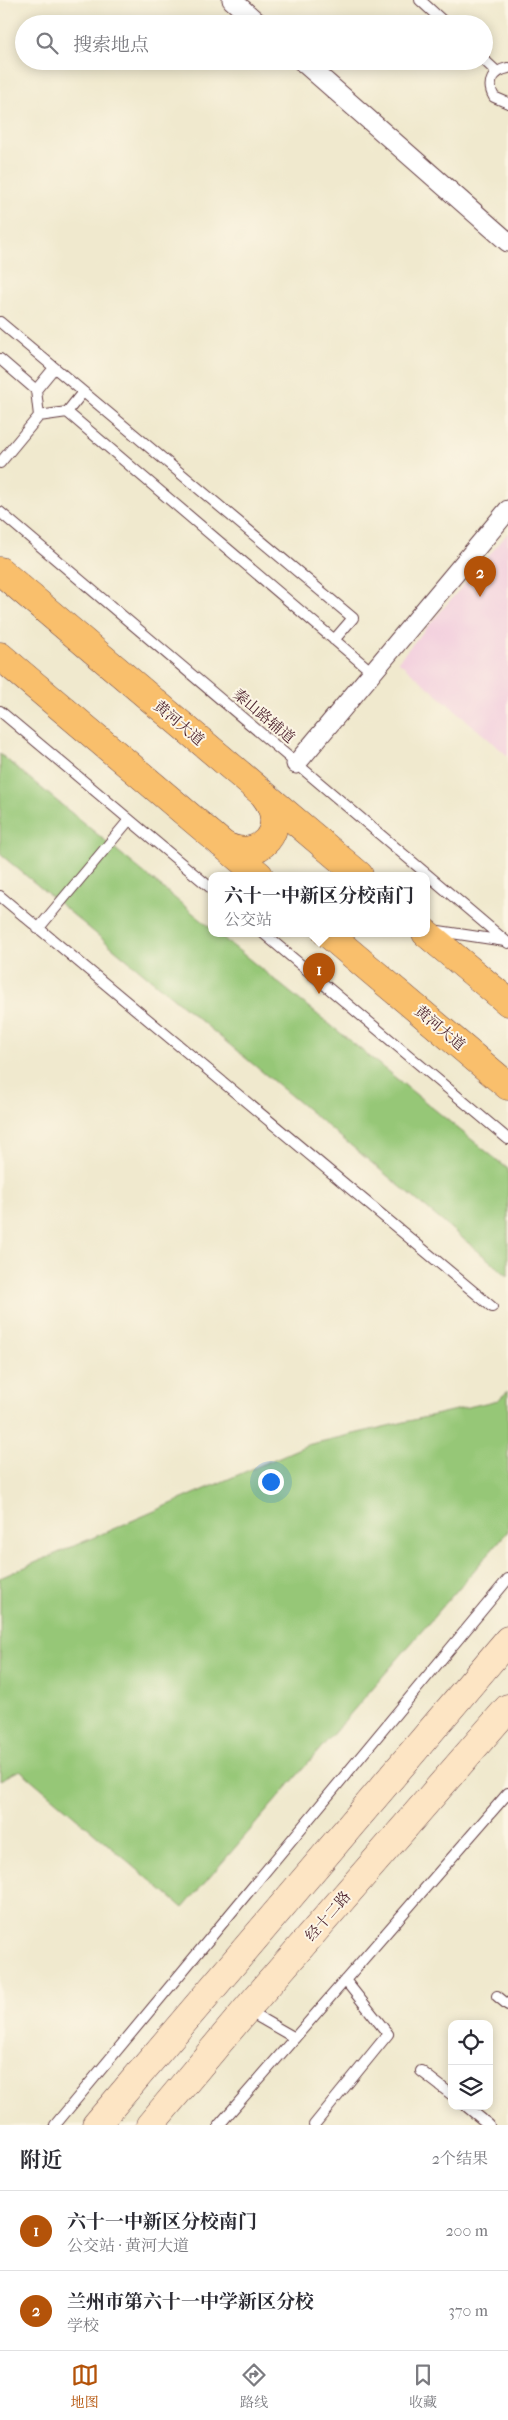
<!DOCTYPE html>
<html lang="zh">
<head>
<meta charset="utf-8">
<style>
	:root { --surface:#fff; --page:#f2f2f3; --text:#2b2b33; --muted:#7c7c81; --line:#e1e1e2; --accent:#b45309 }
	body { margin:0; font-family:"IM FELL French Canon","Noto Serif SC",serif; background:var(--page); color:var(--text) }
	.controls { position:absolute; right:15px; bottom:15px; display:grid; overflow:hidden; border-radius:10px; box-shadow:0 2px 12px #0003 }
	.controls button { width:45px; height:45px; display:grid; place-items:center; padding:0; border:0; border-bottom:1px solid var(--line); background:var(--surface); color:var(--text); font:25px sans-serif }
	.you { position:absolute; left:270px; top:1481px; width:18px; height:18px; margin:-12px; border:4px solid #fff; border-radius:50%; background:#1a73e8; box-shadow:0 0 0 8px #1a73e833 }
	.badge { display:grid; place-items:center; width:32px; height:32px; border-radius:50%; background:var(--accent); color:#fff; font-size:16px; font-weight:700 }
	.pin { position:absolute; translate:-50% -41px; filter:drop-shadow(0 1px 2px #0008) }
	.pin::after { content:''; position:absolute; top:26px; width:18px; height:15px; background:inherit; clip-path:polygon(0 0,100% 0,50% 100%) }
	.popup { position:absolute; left:208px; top:872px; width:222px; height:65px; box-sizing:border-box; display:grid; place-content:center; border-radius:10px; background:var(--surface); filter:drop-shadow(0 1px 4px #0005); font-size:16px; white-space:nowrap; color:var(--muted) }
	.popup b { font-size:19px; color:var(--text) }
	.popup::after { content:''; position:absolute; left:50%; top:100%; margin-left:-10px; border:10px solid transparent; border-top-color:var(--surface) }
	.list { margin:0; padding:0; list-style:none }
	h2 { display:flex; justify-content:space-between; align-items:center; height:65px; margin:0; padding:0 20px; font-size:21px }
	h2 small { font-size:16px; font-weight:400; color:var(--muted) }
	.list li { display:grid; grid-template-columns:32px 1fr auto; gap:15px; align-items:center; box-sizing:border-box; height:80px; padding:0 20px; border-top:1px solid var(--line) }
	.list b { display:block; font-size:19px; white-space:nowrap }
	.list p { margin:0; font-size:16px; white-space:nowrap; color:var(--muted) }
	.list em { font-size:16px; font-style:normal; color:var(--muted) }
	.icon { flex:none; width:28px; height:28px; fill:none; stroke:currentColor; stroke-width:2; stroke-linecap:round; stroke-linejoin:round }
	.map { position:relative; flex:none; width:508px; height:2125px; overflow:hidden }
	.search { position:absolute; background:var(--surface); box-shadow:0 2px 12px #0003; left:15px; right:15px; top:15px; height:55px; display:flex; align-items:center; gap:12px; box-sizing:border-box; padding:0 18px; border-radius:28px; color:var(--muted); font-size:19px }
	.sheet { height:225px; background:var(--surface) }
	nav { display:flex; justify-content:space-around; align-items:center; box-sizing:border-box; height:70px; border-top:1px solid var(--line); background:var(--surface); font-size:14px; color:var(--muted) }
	nav a { display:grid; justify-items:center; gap:2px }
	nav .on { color:var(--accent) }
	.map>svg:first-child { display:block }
	.built { fill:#f3cfde }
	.green { fill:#96c777; stroke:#707351 }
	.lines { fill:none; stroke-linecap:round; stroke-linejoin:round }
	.lane-casing { stroke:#633d43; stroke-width:12 }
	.street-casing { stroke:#633d43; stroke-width:21 }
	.secondary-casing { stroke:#633d43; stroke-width:29 }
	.primary-casing { stroke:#633d43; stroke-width:29 }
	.lane { stroke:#fff; stroke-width:10 }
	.street { stroke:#fff; stroke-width:19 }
	.secondary { stroke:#fde5c4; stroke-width:28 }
	.primary { stroke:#f9bf6c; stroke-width:28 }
	.labels { text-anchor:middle; stroke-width:4; stroke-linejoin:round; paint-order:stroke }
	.street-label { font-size:15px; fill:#4a1f2b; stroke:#fcf5e5 }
</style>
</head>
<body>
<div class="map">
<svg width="508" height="2125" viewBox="0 0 508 2125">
	<rect width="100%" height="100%" fill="#fcf5e5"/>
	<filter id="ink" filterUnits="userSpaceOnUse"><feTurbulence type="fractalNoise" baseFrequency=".02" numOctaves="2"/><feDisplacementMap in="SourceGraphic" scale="10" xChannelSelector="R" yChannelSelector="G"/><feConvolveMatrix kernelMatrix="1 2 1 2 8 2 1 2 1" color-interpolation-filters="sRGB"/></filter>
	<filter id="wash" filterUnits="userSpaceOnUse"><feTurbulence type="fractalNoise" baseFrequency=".0096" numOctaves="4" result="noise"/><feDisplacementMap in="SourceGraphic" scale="20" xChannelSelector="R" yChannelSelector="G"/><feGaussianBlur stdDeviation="1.12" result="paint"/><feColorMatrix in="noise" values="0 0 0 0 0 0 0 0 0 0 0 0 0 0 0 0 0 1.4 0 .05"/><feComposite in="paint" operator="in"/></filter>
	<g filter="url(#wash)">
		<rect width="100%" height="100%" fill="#f0e9ce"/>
		<path class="built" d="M508 533V756L398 661Z"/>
		<path class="green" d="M0 754 211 928 212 933H217L508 1169V1276L0 854Z
			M508 1391V1531L183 1908 20 1770 0 1780V1578L307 1445 498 1400Z"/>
	</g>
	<g filter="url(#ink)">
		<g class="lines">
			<defs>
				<path id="lane" d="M420 0 446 24
					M484 60 497 72
					M508 68C493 71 486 83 494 97L508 103
					M0 322 353 618 334 640
					M0 359 36 390
					M67 412 372 672
					M39 416 36 390 54 368
					M0 463 39 416 67 412 83 392
					M0 512 508 943
					M0 711 212 889
					M0 896 492 1307
					M38 929 129 820
					M432 930 505 941
					M263 933 508 1139
					M497 1996 508 2005
					M248 2011 295 2038
					M421 2071 452 2095
					M466 2106 489 2125
					M55 2125 508 1579
					M219 2125 508 1793
					M314 2125 388 2034 345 1980"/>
				<path id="street" d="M232 0 259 24
					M302 61 508 242
					M296 764 508 510"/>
				<path id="secondary" d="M96 2125 508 1640
					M150 2125 246 2010 508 1708"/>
				<path id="primary" d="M0 571 359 875
					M0 656 259 875
					M222 844C259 866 291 828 264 795
					M327 933 508 1086
					M426 933 508 1002"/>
			</defs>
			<use href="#lane" class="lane-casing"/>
			<use href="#street" class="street-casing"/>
			<use href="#secondary" class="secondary-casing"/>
			<use href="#primary" class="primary-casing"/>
			<use href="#lane" class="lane"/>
			<use href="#street" class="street"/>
			<use href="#secondary" class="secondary"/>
			<use href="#primary" class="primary"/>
		</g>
	</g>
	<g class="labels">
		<g class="street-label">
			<text transform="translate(264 716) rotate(40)" y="5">秦山路辅道</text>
			<text transform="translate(179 723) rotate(40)" y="5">黄河大道</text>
			<text transform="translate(440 1028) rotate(40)" y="5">黄河大道</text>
			<text transform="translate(328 1916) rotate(-49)" y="5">经十二路</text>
		</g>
	</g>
</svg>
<div class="controls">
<button><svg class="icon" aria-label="locate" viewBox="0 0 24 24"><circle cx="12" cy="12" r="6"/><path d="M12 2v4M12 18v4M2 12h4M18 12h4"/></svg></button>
<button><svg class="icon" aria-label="layers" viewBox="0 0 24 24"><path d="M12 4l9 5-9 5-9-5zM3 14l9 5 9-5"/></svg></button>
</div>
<div class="you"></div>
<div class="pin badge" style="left:319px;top:994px">1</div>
<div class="popup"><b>六十一中新区分校南门</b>公交站</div>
<div class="pin badge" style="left:480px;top:597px">2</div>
<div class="search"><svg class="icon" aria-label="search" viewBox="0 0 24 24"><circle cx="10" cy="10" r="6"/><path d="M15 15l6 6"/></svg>搜索地点</div>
</div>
<section class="sheet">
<h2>附近<small>2个结果</small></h2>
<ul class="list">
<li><span class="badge">1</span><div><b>六十一中新区分校南门</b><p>公交站 · 黄河大道</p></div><em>200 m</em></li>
<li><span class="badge">2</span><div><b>兰州市第六十一中学新区分校</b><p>学校</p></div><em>370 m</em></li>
</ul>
</section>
<nav>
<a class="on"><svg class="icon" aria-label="map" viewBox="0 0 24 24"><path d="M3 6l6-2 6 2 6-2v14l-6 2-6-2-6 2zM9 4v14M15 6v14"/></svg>地图</a>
<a><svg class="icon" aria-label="directions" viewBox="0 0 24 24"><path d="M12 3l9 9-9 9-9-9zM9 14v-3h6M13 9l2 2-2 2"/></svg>路线</a>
<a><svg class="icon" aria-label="saved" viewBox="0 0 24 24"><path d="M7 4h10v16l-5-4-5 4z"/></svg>收藏</a>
</nav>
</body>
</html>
